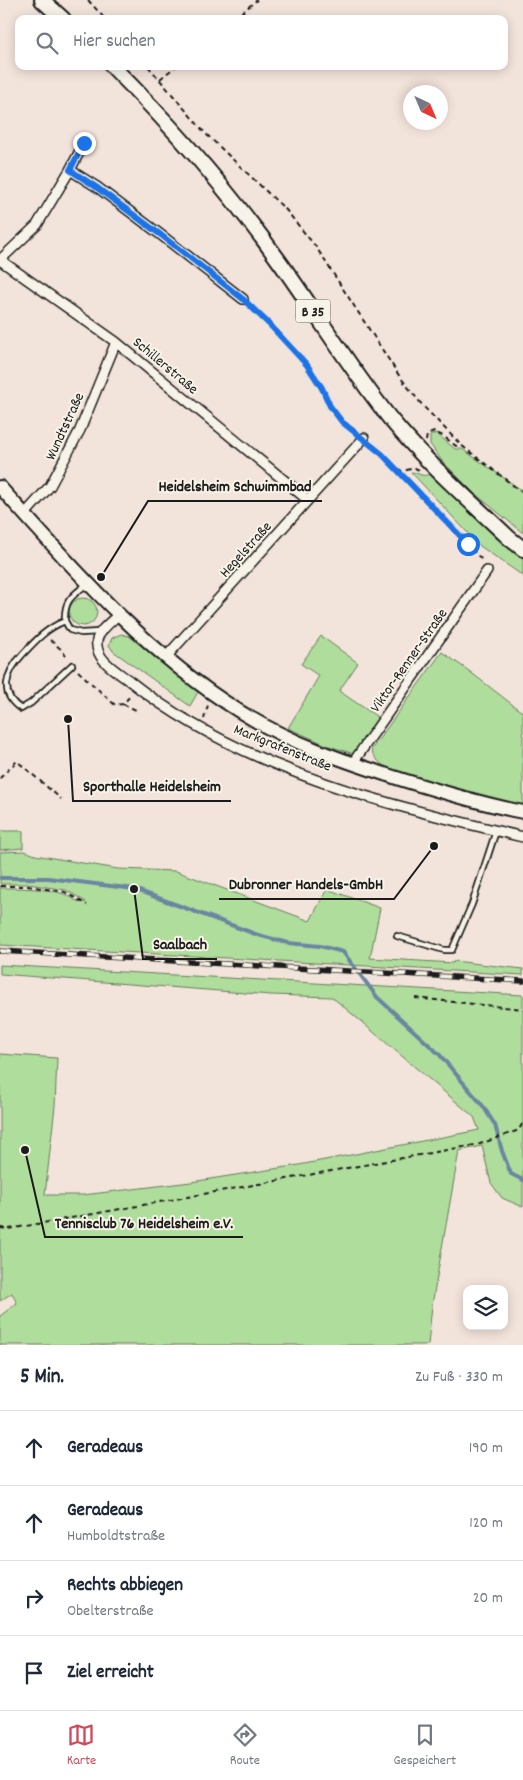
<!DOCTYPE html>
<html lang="de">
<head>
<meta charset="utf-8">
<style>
	:root { --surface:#fff; --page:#f6f6f7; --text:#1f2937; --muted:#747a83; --line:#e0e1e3; --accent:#d1495b }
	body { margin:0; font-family:Dekko,sans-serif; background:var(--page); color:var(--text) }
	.controls { position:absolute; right:15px; bottom:15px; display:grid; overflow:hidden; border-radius:10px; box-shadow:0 2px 12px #0003 }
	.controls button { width:45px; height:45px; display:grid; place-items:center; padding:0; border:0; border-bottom:1px solid var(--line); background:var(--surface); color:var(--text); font:25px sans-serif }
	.compass { position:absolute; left:403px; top:85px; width:45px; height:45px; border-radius:50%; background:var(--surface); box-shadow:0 2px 12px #0003; rotate:136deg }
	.stop { position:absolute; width:15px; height:15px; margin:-11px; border:4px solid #1a73e8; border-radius:50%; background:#fff }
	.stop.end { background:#1a73e8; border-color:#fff; box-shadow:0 1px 5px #0008 }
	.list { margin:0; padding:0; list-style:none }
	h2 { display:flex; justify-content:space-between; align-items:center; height:65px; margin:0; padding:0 20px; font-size:21px }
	h2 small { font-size:16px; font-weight:400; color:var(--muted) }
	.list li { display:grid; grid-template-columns:32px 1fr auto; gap:15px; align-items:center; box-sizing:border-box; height:75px; padding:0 20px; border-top:1px solid var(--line) }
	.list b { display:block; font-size:19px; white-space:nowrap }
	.list p { margin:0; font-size:16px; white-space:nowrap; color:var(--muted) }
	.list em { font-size:16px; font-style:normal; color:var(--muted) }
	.icon { flex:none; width:28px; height:28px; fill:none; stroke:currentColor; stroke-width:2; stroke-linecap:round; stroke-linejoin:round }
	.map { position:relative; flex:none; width:523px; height:1345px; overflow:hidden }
	.search { position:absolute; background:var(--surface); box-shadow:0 2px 12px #0003; left:15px; right:15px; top:15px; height:55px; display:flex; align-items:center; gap:12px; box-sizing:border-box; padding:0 18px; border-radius:10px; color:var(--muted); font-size:19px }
	.sheet { height:365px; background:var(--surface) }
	nav { display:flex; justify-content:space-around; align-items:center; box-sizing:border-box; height:70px; border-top:1px solid var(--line); background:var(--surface); font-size:14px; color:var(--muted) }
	nav a { display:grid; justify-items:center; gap:2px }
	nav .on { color:var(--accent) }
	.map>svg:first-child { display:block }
	.green { fill:#afdd9c; stroke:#667c5c }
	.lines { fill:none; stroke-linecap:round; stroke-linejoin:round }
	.stream { stroke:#6b86a1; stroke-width:4 }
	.lane-casing { stroke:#1c1c1c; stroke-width:8 }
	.street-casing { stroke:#1c1c1c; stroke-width:12 }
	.secondary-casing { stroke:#1c1c1c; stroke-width:16 }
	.primary-casing { stroke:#1c1c1c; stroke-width:18 }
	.path { stroke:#1c1c1c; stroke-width:2; stroke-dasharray:5 4; stroke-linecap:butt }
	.lane { stroke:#f7f3e8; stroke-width:4.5 }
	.street { stroke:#f7f3e8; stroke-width:9 }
	.secondary { stroke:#f7f3e8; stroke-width:12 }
	.primary { stroke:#f7f3e8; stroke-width:14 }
	.rail-casing { stroke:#1c1c1c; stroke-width:5.5 }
	.rail { stroke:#f7f3e8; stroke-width:4; stroke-dasharray:11; stroke-linecap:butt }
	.route { stroke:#1a73e8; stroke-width:6 }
	.labels { text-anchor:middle; stroke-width:4; stroke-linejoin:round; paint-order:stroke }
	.shield { fill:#f7f3e8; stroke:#5e5c59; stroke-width:1 }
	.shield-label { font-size:14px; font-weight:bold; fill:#1c1c1c }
	.street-label { font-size:15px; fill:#1c1c1c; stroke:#f7f3e8 }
	.leader { fill:none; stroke:#1c1c1c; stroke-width:2 }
	.callout-dot { fill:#1c1c1c; stroke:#f7f3e8; stroke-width:2 }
	.callout-label { font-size:16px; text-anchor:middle; font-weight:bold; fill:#1c1c1c; stroke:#f7f3e8; stroke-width:4; stroke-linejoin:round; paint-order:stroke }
</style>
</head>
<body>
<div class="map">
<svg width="523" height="1345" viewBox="0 0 523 1345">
	<rect width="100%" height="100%" fill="#f3e4db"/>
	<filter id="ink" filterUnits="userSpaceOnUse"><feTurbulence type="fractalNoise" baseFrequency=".02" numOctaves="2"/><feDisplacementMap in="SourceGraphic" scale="10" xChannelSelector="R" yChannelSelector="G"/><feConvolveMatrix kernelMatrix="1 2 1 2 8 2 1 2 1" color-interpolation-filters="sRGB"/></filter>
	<g filter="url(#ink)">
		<path class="green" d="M436 433 455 449H462L523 491V533L472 491 442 461 430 444V436Z
			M411 472C418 472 422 478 429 474L499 540 523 559V576L480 546Z
			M69 612a14 14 0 1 1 28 0a14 14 0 1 1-28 0Z
			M121 634 129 636 198 692 190 706 113 651 109 645 112 638Z
			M321 636 358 663 339 691 379 718 354 754 329 746 288 728 319 676 301 664Z
			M442 652 469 671 522 712 523 710V806L398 773C385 768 377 763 371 750Z
			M0 831H23V848L0 850Z
			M25 851 35 855 118 869 176 871 310 921 327 889 380 908 370 958 453 963 454 961 523 969V975L0 945V888C19 888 47 888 64 894 73 897 77 904 86 902L66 890 28 884H0V852Z
			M0 965 523 995V1207L502 1198 491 1183 482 1146 459 1151 432 1305 428 1345H0V1316L17 1303 12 1293 0 1301V1054L57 1058 55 1106 45 1195H83L191 1182 299 1165 479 1130 474 1117 332 997 271 995 0 974Z"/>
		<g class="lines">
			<path class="stream" d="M0 878H48L134 889 258 935 288 943 320 946 343 952 377 997 439 1054 483 1106 495 1125 502 1151 511 1174 523 1180"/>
			<defs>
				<path id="lane" d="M65 621 70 630 81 633 99 632
					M72 665 31 703 21 709C0 695 4 674 23 654 36 640 47 628 65 621 64 600 72 596 87 584
					M397 936 444 950H452L472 904 496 831"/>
				<path id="street" d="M70 170 97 187 161 235 243 299
					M0 260 116 342 308 500
					M0 260 37 225 70 170 84 143
					M25 514 50 486 80 430 116 342
					M119 614C112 621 99 630 97 640 94 660 118 672 131 682 242 770 387 805 523 837
					M166 657 364 438
					M352 764 487 571"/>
				<path id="secondary" d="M0 487C72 567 146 653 239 711 290 743 346 762 403 780 442 792 482 804 523 812"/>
				<path id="primary" d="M42 0 63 19
					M112 66C172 126 229 191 279 261 317 314 351 370 392 421 427 463 469 500 509 538L523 549"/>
			</defs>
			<use href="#lane" class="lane-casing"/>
			<use href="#street" class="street-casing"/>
			<use href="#secondary" class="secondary-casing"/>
			<use href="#primary" class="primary-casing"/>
			<path class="path" d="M88 0 105 19
				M234 19 257 0
				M148 66 205 133 286 210 316 247 400 377 423 406 461 445 523 493
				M160 79 176 66
				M249 305C269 324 289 343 306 364 316 376 322 391 329 405 336 416 346 424 356 432
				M426 441 427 435 434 432 443 436 456 446 461 445
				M372 445 382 454 484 562
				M397 470 403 471 415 468 419 470
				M50 640 62 650 67 658
				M78 671 115 705 123 704 131 695
				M123 704 136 710
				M204 719 208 705
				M0 778 17 761 61 799
				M0 886H28L65 892 87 905
				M415 998 523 1009
				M0 1228 9 1229 71 1218 480 1144 519 1130 523 1122"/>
			<use href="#lane" class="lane"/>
			<use href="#street" class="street"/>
			<use href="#secondary" class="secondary"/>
			<use href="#primary" class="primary"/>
			<defs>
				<path id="rail" d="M0 951 523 981"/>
			</defs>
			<use href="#rail" class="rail-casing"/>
			<use href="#rail" class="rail"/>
		</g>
	</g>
	<g class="lines" filter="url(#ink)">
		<path class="route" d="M84 143 70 170 96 187 161 235 243 299 270 325 307 365 322 388 330 406 342 422 382 454 468 544"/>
	</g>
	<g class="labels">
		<rect class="shield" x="295.5" y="299.5" width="35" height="23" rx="4"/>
		<g class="shield-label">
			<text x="313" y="316">B 35</text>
		</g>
		<g class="street-label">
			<text transform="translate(166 365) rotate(40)" y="5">Schillerstraße</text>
			<text transform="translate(64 426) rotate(-65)" y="5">Wundtstraße</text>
			<text transform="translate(245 549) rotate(-48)" y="5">Hegelstraße</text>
			<text transform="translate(408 660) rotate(-55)" y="5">Viktor-Renner-Straße</text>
			<text transform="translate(283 747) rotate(22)" y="5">Markgrafenstraße</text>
		</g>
	</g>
	<path class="leader" d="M101 577L148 501H322M68 719L73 801H231M434 846L394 899H219M134 889L143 959H217M25 1150L45 1237H243"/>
	<g class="callout-dot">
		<circle cx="101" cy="577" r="5"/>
		<circle cx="68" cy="719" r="5"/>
		<circle cx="434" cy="846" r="5"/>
		<circle cx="134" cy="889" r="5"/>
		<circle cx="25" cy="1150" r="5"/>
	</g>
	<g class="callout-label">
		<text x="235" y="491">Heidelsheim Schwimmbad</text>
		<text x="152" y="791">Sporthalle Heidelsheim</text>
		<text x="306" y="889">Dubronner Handels-GmbH</text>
		<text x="180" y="949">Saalbach</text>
		<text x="144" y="1228">Tennisclub 76 Heidelsheim e.V.</text>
	</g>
</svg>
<div class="controls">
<button><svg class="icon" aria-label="layers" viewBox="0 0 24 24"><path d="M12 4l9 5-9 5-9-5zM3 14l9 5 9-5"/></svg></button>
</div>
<svg class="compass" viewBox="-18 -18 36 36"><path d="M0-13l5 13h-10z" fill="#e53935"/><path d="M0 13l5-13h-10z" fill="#747a83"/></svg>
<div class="stop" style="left:468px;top:544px"></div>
<div class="stop end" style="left:84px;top:143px"></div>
<div class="search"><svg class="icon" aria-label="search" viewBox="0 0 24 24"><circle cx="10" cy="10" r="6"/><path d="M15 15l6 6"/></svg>Hier suchen</div>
</div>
<section class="sheet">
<h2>5 Min.<small>Zu Fuß · 330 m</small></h2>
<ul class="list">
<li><svg class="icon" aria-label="ahead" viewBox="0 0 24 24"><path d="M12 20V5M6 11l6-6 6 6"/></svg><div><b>Geradeaus</b></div><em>190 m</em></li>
<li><svg class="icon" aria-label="ahead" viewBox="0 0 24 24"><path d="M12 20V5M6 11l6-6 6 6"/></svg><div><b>Geradeaus</b><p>Humboldtstraße</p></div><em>120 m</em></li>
<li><svg class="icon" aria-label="right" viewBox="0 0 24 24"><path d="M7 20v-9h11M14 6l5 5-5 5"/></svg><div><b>Rechts abbiegen</b><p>Obelterstraße</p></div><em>20 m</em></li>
<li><svg class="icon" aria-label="arrive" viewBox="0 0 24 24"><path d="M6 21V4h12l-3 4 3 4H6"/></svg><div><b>Ziel erreicht</b></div></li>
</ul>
</section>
<nav>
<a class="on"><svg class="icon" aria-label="map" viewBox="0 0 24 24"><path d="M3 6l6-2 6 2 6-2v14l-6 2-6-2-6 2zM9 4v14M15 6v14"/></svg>Karte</a>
<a><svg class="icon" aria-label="directions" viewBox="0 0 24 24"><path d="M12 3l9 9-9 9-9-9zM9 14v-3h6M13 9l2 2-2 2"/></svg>Route</a>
<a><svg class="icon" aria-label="saved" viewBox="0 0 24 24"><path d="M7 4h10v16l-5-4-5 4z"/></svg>Gespeichert</a>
</nav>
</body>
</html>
